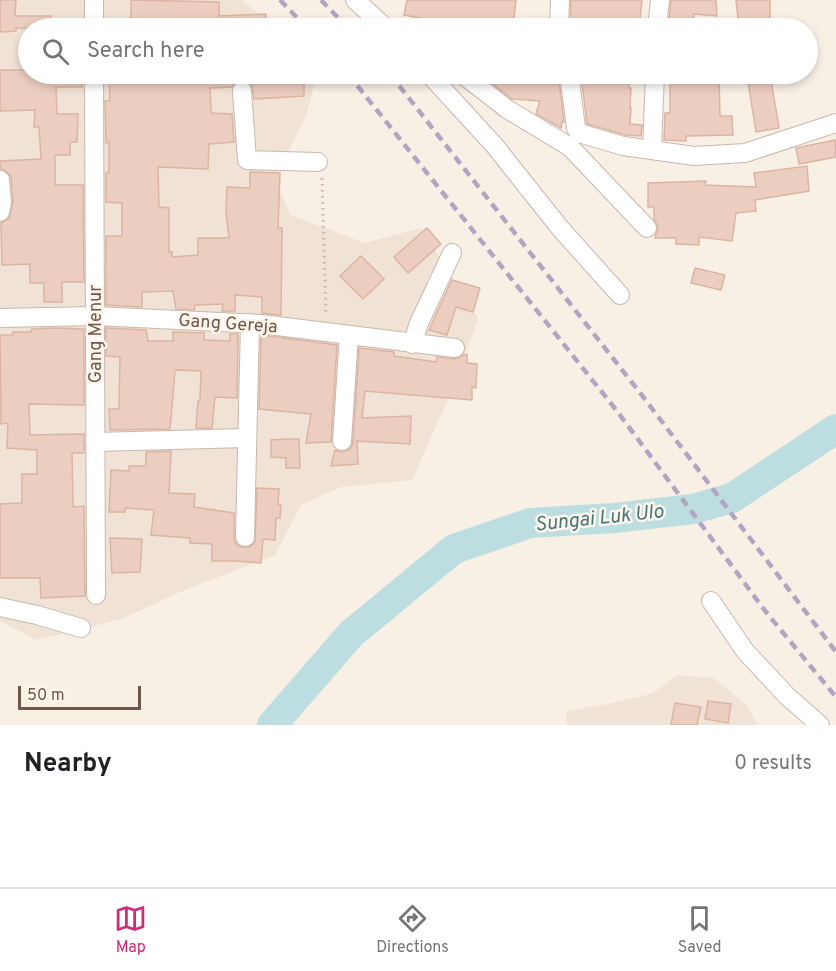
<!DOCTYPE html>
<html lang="en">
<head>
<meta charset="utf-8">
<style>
	:root { --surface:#fff; --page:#f6f6f6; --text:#202124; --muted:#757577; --line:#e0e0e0; --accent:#db2777 }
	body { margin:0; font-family:Overpass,sans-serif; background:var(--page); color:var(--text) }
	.scale { position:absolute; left:18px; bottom:15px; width:123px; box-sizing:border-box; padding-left:6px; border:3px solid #6f574d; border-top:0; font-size:16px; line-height:21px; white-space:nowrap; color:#6f574d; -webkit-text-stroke:4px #fdf5eb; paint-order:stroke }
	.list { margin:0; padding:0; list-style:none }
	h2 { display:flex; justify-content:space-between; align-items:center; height:78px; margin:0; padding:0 24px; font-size:26px }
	h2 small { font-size:20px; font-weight:400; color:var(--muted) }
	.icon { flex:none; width:33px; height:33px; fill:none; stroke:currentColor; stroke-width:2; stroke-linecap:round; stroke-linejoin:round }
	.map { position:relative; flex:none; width:836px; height:725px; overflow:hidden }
	.search { position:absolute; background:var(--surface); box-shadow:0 3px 9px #0003; left:18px; right:18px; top:18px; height:66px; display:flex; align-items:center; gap:15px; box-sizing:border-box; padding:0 21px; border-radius:33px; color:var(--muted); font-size:22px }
	.sheet { height:162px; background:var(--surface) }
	nav { display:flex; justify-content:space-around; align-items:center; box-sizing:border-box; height:84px; border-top:2px solid var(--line); background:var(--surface); font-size:16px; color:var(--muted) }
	nav a { display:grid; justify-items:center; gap:3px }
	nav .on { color:var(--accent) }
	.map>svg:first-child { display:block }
	.residential { fill:#f0e2d4 }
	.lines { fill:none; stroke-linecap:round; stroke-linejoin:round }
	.river { stroke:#bcdee1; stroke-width:30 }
	.building { fill:#eccec0; stroke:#dcb4a2; stroke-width:1.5 }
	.minor-casing { stroke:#c9b8ad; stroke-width:20 }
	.path { stroke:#d0b2a3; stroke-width:3; stroke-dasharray:1.5 4.5; stroke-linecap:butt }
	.minor { stroke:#fff; stroke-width:18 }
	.rail { stroke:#b2a5c1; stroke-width:4.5; stroke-dasharray:9 6; stroke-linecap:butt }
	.labels { text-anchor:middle; stroke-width:5; stroke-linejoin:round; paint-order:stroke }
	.street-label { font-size:18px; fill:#6f574d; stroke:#fdf5eb }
	.water-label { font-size:20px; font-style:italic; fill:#47757a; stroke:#fdf5eb }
</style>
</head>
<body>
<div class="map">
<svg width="836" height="725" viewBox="0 0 836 725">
	<rect width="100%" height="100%" fill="#f9f0e5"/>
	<path class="residential" d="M0 0H242L274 28H28V74H317L306 116 275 177 290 215 365 243 421 228 478 318 458 377 412 480 341 487 301 505 275 555 180 592 122 619 36 640 0 621Z
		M678 675 713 678 747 705 757 725H567L566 711 608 704 651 694Z"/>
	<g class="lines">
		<path class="river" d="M272 725 351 634 454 549 530 523 614 518 693 509 732 498 836 429"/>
	</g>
	<path class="building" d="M0 0H16L15 16H51L52 28H16V31L0 32Z
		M131 0 219 2V16L266 14V28H211V26L131 28Z
		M407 0H516L513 27 509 26V28H442L443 23 404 15Z
		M571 0H642L639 28H570Z
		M671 0H716L717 16 694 14 692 28H668Z
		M736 0H770V28H739Z
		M0 70H28V74H82V87H56L57 114H78L77 142H70V155H55V185H83L84 282H62V302H44V283H30V264L2 265 1 223 9 219 13 202 11 177 5 170 1 169 0 161 41 159 39 127H34L35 110 0 111Z
		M158 74H304V96L254 99 252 85 247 81 242 80 236 81 232 87 210 88 211 113 232 114 234 142 209 144 208 169 158 167 159 207 169 208V252H172V257L198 255V238H229L226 213 227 187 250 188V172L280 173 278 228H282L281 315 262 313V297L235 295V311H222L223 304 195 305 194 310 176 309 173 291 142 292V307L106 305V236H122V203L106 202V173H109V142L106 143V141L105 101H110L109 75H127V81L158 79Z
		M480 74H527L526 81H559L564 122H562L561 128 536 114 540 101 512 99Z
		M604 74H629V88H631L630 108H631L630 124 642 125 641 136 625 135 587 124 581 75 604 76Z
		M670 74H719L720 116H732L733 135 686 136V141L664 140 665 113H670Z
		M771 80 779 128 756 132 748 82Z
		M835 140 836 157 799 164 796 148Z
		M807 166 809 191 755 200 756 211 736 213 732 241 699 237V245L676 244V238H655L658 226 654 220V207H648V183L706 181 705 185 756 187 754 173Z
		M427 228 441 244 408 273 394 257Z
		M361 256 384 279 363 299 340 276Z
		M695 268 725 275 721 290 691 283Z
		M452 280 480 288 473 312 456 307 447 335 429 330Z
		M55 328 84 329V405L29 404 30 435 84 434V453H72L73 507 84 506 85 596 41 598 40 578H0V504L22 503V474H37V450L7 448 8 423 1 424 0 335H13V332H31L32 329Z
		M106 328 146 330 148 341H173V332L204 333V340L230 341V334H238L237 398 215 397 212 428H196L198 401H200L201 371 175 370 170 429 110 430 109 409H119L120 357 106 356Z
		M261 335 337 345 331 442 306 443 311 414 259 409Z
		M359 348 394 352V356L436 362 437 357 454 359 467 354V363L477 364 476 388 472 387V400L365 391 362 418 411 416 410 444 357 441 358 464 331 466 335 450 341 452 346 451 351 448 353 442Z
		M286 439H299L300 468H286V458L271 457V440Z
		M171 451 169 493 195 494 194 507 234 513V537L235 543 240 547H250L255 542 257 488 279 489 278 505H281L280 518H276L275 540 263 539 261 563 235 561H212V544L190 543V538L151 535 154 510 125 508V512H109L111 470 129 471V466H146V452Z
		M110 538 142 539 140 572 112 573Z
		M708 701 731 704 728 723 705 719Z
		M675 703 701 707 697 725H671Z"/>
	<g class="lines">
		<defs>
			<path id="minor" d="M94 0V28
				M355 0 386 28
				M559 28 560 0
				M657 28 660 0
				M94 74 96 595
				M429 74 494 145 560 228 620 295
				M462 74 507 109 570 147 647 228
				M569 74 576 128 579 133 623 146 694 156 745 153 836 123
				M242 91 247 160 318 162
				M652 150 655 74
				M0 180 2 203 0 212
				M0 318 95 316 261 324 455 348
				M412 344 419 323 452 253
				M342 441 349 335
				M95 442 247 438
				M245 537 250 323
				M711 601 745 651 787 696 820 725
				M0 607 37 615 81 628"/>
		</defs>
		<use href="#minor" class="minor-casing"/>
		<path class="path" d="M322 178 326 316"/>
		<use href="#minor" class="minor"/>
		<path class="rail" d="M280 0 307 28
			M321 0 348 28
			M348 74 617 411 766 612 836 697
			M390 74 641 394 836 652"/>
	</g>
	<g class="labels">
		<g class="street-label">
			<text transform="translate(228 323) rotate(4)" y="6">Gang Gereja</text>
			<text transform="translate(95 334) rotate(-90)" y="6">Gang Menur</text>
		</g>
		<g class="water-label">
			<text transform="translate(599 517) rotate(-6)" y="7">Sungai Luk Ulo</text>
		</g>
	</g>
</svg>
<div class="scale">50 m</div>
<div class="search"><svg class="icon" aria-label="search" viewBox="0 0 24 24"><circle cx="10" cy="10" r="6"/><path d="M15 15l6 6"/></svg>Search here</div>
</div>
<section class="sheet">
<h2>Nearby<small>0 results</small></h2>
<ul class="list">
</ul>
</section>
<nav>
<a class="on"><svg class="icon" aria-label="map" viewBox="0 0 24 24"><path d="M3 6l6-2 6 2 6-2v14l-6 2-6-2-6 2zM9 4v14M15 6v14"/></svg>Map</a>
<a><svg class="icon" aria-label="directions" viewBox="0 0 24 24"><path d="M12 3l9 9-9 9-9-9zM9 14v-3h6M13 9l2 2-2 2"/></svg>Directions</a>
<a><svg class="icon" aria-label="saved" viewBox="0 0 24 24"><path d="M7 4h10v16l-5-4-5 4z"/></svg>Saved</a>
</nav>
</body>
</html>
